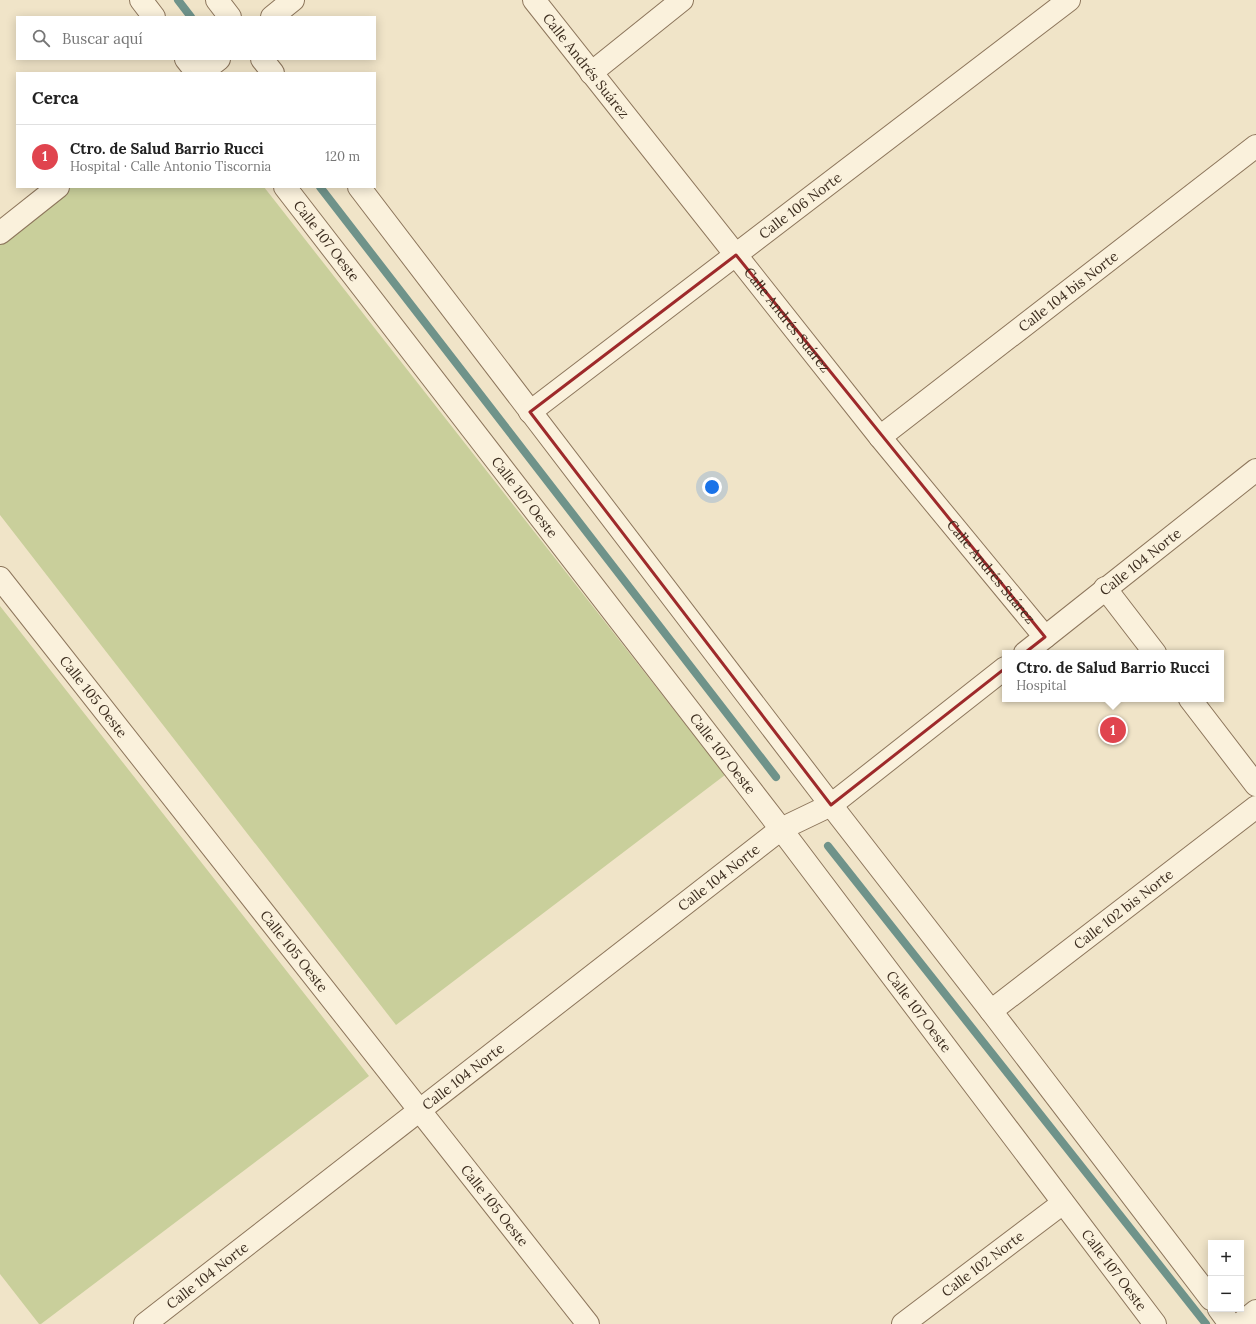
<!DOCTYPE html>
<html lang="es">
<head>
<meta charset="utf-8">
<style>
	:root { --surface:#fff; --page:#f2f2f2; --text:#222; --muted:#767676; --line:#e0e0e0; --accent:#0b8043 }
	body { margin:0; font-family:Lora,serif; background:var(--page); color:var(--text) }
	.controls { position:absolute; right:12px; bottom:12px; display:grid; overflow:hidden; border-radius:0px; box-shadow:0 2px 10px #0003 }
	.controls button { width:36px; height:36px; display:grid; place-items:center; padding:0; border:0; border-bottom:1px solid var(--line); background:var(--surface); color:var(--text); font:20px sans-serif }
	.you { position:absolute; left:712px; top:487px; width:14px; height:14px; margin:-10px; border:3px solid #fff; border-radius:50%; background:#1a73e8; box-shadow:0 0 0 6px #1a73e833 }
	.badge { display:grid; place-items:center; width:26px; height:26px; border-radius:50%; background:var(--accent); color:#fff; font-size:13px; font-weight:700 }
	.pin { position:absolute; translate:-50% -50%; border:2px solid #fff; box-shadow:0 1px 4px #0006 }
	.popup { position:absolute; left:1002px; top:650px; width:222px; height:52px; box-sizing:border-box; display:grid; place-content:center; border-radius:0px; background:var(--surface); filter:drop-shadow(0 1px 3px #0005); font-size:13px; white-space:nowrap; color:var(--muted) }
	.popup b { font-size:15px; color:var(--text) }
	.popup::after { content:''; position:absolute; left:50%; top:100%; margin-left:-8px; border:8px solid transparent; border-top-color:var(--surface) }
	.list { margin:0; padding:0; list-style:none }
	h2 { display:flex; justify-content:space-between; align-items:center; height:52px; margin:0; padding:0 16px; font-size:17px }
	h2 small { font-size:13px; font-weight:400; color:var(--muted) }
	.list li { display:grid; grid-template-columns:26px 1fr auto; gap:12px; align-items:center; box-sizing:border-box; height:64px; padding:0 16px; border-top:1px solid var(--line) }
	.list b { display:block; font-size:15px; white-space:nowrap }
	.list p { margin:0; font-size:13px; white-space:nowrap; color:var(--muted) }
	.list em { font-size:13px; font-style:normal; color:var(--muted) }
	.icon { flex:none; width:22px; height:22px; fill:none; stroke:currentColor; stroke-width:2; stroke-linecap:round; stroke-linejoin:round }
	.map { position:relative; flex:none; width:1256px; height:1324px; overflow:hidden }
	.search { position:absolute; background:var(--surface); box-shadow:0 2px 10px #0003; left:16px; top:16px; width:360px; height:44px; display:flex; align-items:center; gap:10px; box-sizing:border-box; padding:0 14px; border-radius:0px; color:var(--muted); font-size:15px }
	.panel { position:absolute; background:var(--surface); box-shadow:0 2px 10px #0003; left:16px; top:72px; width:360px; height:116px; border-radius:0px }
	.map>svg:first-child { display:block }
	.green { fill:#c9cf9b }
	.lines { fill:none; stroke-linecap:round; stroke-linejoin:round }
	.stream { stroke:#6f938a; stroke-width:8 }
	.minor-casing { stroke:#8d765c; stroke-width:24 }
	.minor { stroke:#faf1dc; stroke-width:22 }
	.marked { fill:none; stroke:#9e2a2b; stroke-width:3; stroke-linejoin:round }
	.labels { text-anchor:middle; stroke-width:4; stroke-linejoin:round; paint-order:stroke }
	.street-label { font-size:14px; fill:#3d2e20; stroke:#f7eed8 }
</style>
</head>
<body>
<div class="map">
<svg width="1256" height="1324" viewBox="0 0 1256 1324">
	<rect width="100%" height="100%" fill="#f0e4c8"/>
	<path class="green" d="M58 187H264L725 775 396 1025 0 515V235Z
		M0 606 369 1076 41 1324H39L0 1274Z"/>
	<g class="lines">
		<path class="stream" d="M178 0 191 17
			M320 187 776 777
			M828 846 1206 1324"/>
		<defs>
			<g id="minor">
				<path d="M141 0 154 17"/>
				<path d="M217 0 230 17"/>
				<path id="s1" d="M534 0 880 437 1045 637"/>
				<path d="M272 17 293 0"/>
				<path d="M186 59 197 73"/>
				<path d="M262 59 273 73"/>
				<path d="M201 73 219 59"/>
				<path d="M591 73 682 0"/>
				<path id="s2" d="M285 187 781 829 1155 1324"/>
				<path d="M359 187 831 805 991 1011 1211 1299"/>
				<path d="M0 233 58 187"/>
				<path id="s3" d="M530 412 1069 0"/>
				<path id="s4" d="M880 437 1256 146"/>
				<path id="s5" d="M0 578 588 1324"/>
				<path d="M1105 588 1155 653"/>
				<path id="s6" d="M1025 653 1256 470"/>
				<path d="M1190 699 1256 785"/>
				<path id="s7" d="M991 1011 1256 807"/>
				<path d="M1219 1309 1230 1324"/>
				<path id="s8" d="M145 1324 781 829 831 805 1005 668"/>
				<path id="s9" d="M903 1324 1063 1203"/>
				<path d="M1240 1324 1256 1311"/>
			</g>
		</defs>
		<use href="#minor" class="minor-casing"/>
		<use href="#minor" class="minor"/>
	</g>
	<path class="marked" d="M736 255 1045 637 831 805 530 412Z"/>
	<g class="labels">
		<g class="street-label">
			<text dy="5" stroke="none"><textPath href="#s1" startOffset="84">Calle Andrés Suárez</textPath></text>
			<text dy="5" stroke="none"><textPath href="#s3" startOffset="340">Calle 106 Norte</textPath></text>
			<text dy="5" stroke="none"><textPath href="#s2" startOffset="68">Calle 107 Oeste</textPath></text>
			<text dy="5" stroke="none"><textPath href="#s4" startOffset="238">Calle 104 bis Norte</textPath></text>
			<text dy="5" stroke="none"><textPath href="#s1" startOffset="408">Calle Andrés Suárez</textPath></text>
			<text dy="5" stroke="none"><textPath href="#s2" startOffset="392">Calle 107 Oeste</textPath></text>
			<text dy="5" stroke="none"><textPath href="#s6" startOffset="147">Calle 104 Norte</textPath></text>
			<text dy="5" stroke="none"><textPath href="#s1" startOffset="732">Calle Andrés Suárez</textPath></text>
			<text dy="5" stroke="none"><textPath href="#s5" startOffset="151">Calle 105 Oeste</textPath></text>
			<text dy="5" stroke="none"><textPath href="#s2" startOffset="716">Calle 107 Oeste</textPath></text>
			<text dy="5" stroke="none"><textPath href="#s8" startOffset="727">Calle 104 Norte</textPath></text>
			<text dy="5" stroke="none"><textPath href="#s7" startOffset="167">Calle 102 bis Norte</textPath></text>
			<text dy="5" stroke="none"><textPath href="#s5" startOffset="475">Calle 105 Oeste</textPath></text>
			<text dy="5" stroke="none"><textPath href="#s2" startOffset="1040">Calle 107 Oeste</textPath></text>
			<text dy="5" stroke="none"><textPath href="#s8" startOffset="403">Calle 104 Norte</textPath></text>
			<text dy="5" stroke="none"><textPath href="#s5" startOffset="799">Calle 105 Oeste</textPath></text>
			<text dy="5" stroke="none"><textPath href="#s9" startOffset="100">Calle 102 Norte</textPath></text>
			<text dy="5" stroke="none"><textPath href="#s2" startOffset="1364">Calle 107 Oeste</textPath></text>
			<text dy="5" stroke="none"><textPath href="#s8" startOffset="79">Calle 104 Norte</textPath></text>
		</g>
	</g>
</svg>
<div class="controls">
<button>+</button>
<button>−</button>
</div>
<div class="you"></div>
<div class="pin badge" style="left:1113px;top:730px;background:#e0444e">1</div>
<div class="popup"><b>Ctro. de Salud Barrio Rucci</b>Hospital</div>
<div class="search"><svg class="icon" aria-label="search" viewBox="0 0 24 24"><circle cx="10" cy="10" r="6"/><path d="M15 15l6 6"/></svg>Buscar aquí</div>
<section class="panel">
<h2>Cerca<small></small></h2>
<ul class="list">
<li><span class="badge" style="background:#e0444e">1</span><div><b>Ctro. de Salud Barrio Rucci</b><p>Hospital · Calle Antonio Tiscornia</p></div><em>120 m</em></li>
</ul>
</section>
</div>
</body>
</html>
